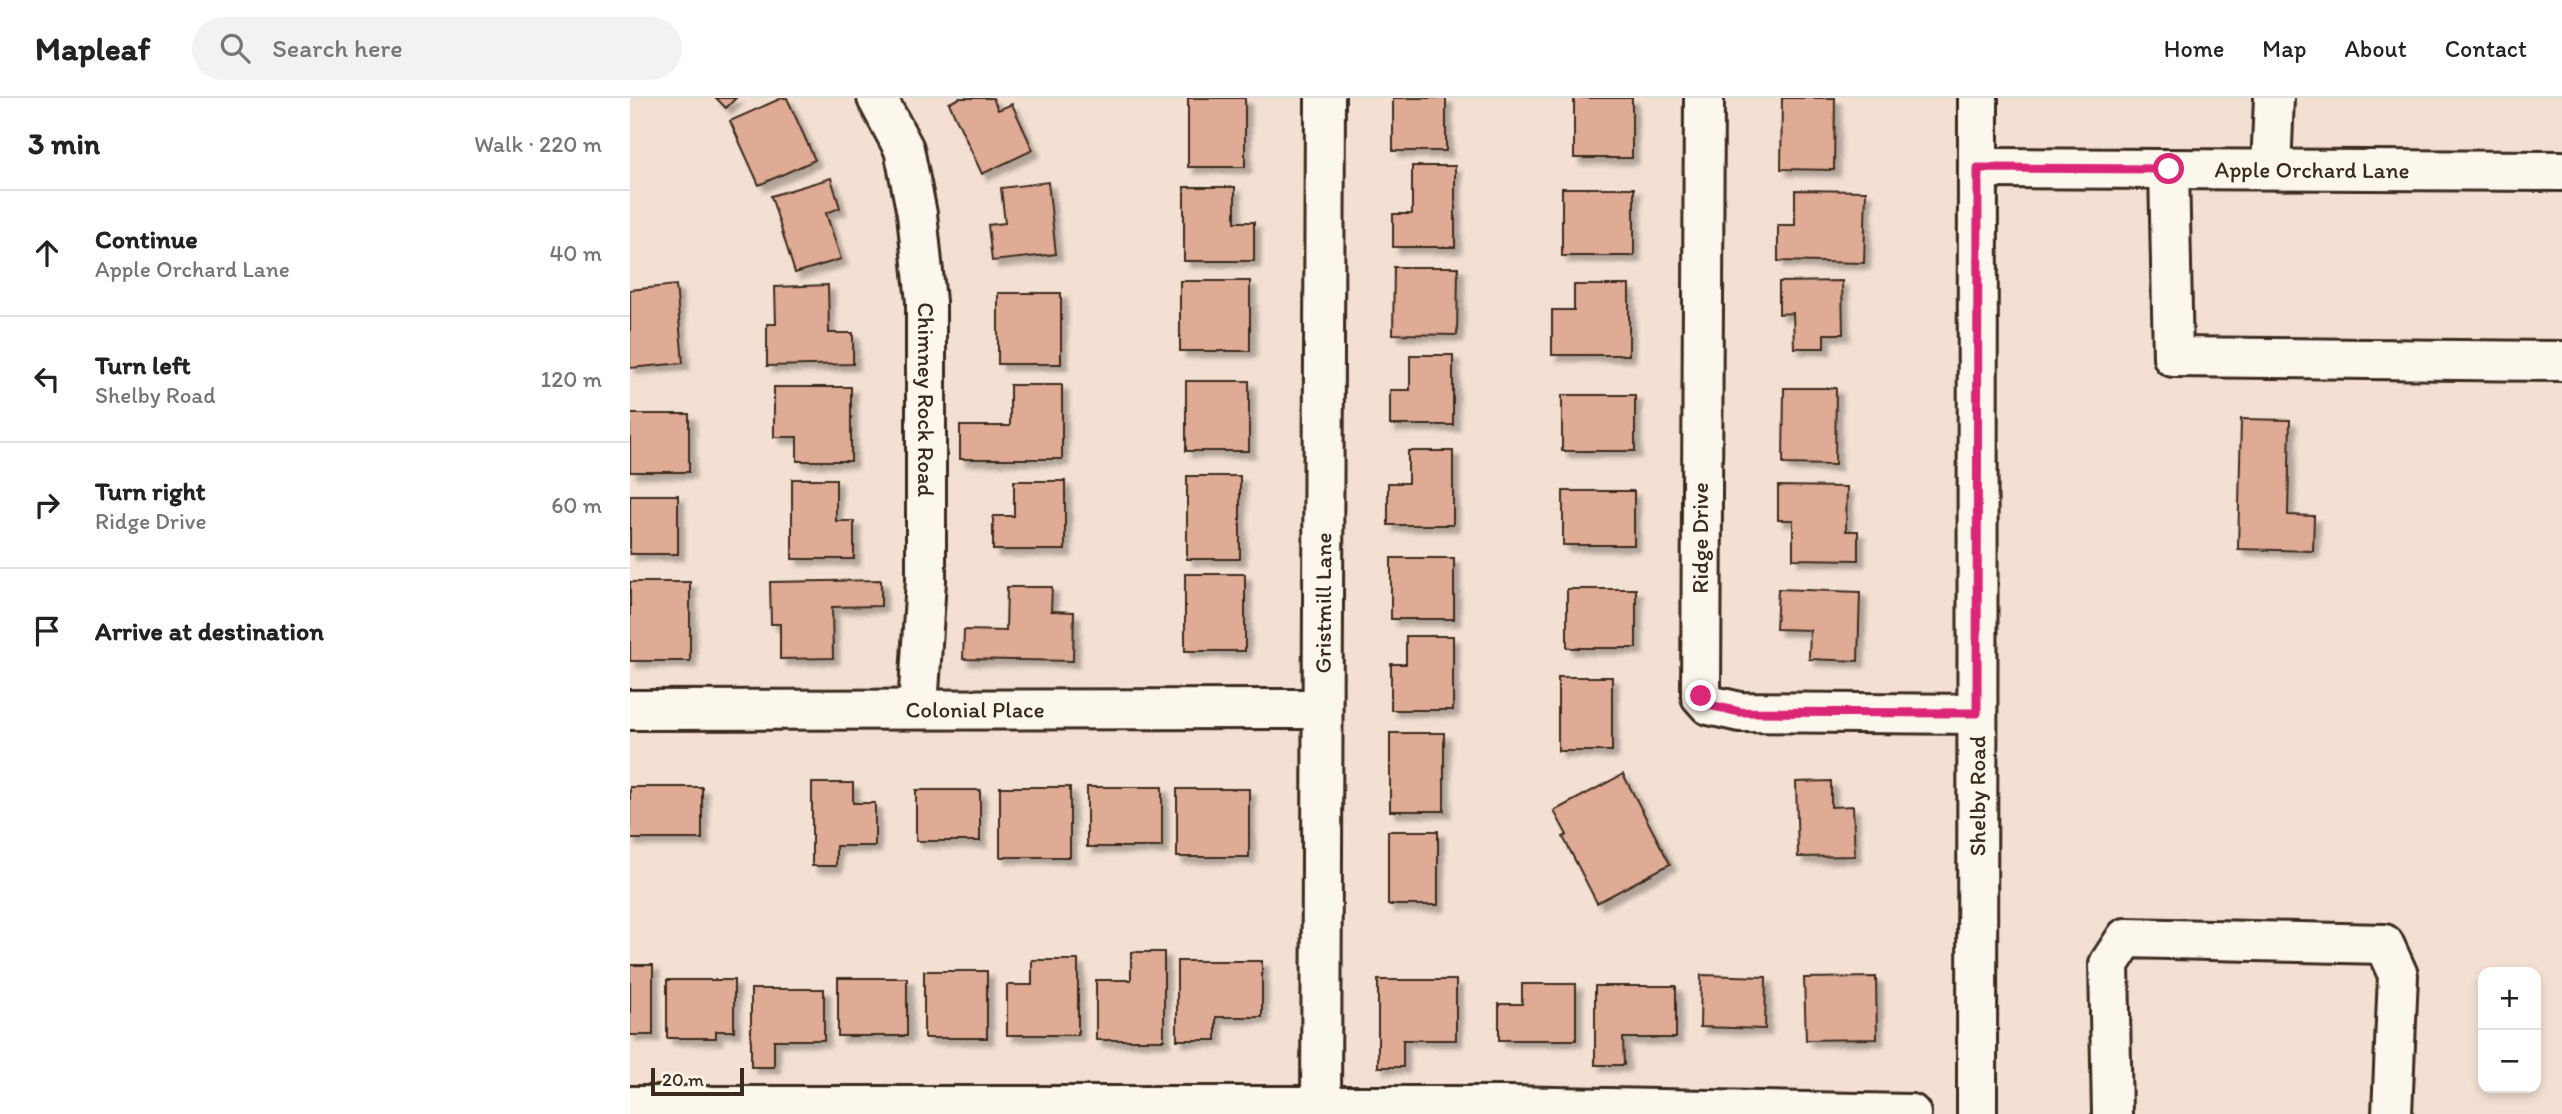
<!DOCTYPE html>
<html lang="en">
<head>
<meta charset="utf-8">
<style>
	:root { --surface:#fff; --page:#f2f2f2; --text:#222; --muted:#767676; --line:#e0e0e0 }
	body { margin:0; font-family:Itim,sans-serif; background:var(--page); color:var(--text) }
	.controls { position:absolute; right:21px; bottom:21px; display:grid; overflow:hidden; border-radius:14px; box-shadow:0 4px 10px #0003 }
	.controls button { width:63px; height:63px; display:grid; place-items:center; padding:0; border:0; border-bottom:2px solid var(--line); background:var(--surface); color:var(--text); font:35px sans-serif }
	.scale { position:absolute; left:21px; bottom:18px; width:93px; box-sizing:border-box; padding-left:7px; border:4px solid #3b2a1e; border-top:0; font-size:19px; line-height:24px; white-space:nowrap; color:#3b2a1e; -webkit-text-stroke:5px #fbf7ec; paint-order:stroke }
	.stop { position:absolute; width:21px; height:21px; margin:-16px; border:5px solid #db2777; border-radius:50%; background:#fff }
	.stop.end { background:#db2777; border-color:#fff; box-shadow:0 2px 7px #0008 }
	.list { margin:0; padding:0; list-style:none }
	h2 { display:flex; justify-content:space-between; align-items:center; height:91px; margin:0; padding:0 28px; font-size:30px }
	h2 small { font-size:23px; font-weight:400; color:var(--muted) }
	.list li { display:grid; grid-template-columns:46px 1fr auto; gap:21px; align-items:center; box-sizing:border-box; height:126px; padding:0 28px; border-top:2px solid var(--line) }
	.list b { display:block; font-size:26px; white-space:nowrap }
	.list p { margin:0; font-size:23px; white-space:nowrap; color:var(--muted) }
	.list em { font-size:23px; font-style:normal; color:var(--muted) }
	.icon { flex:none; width:38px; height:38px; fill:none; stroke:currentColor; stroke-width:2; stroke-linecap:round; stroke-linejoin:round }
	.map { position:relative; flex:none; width:1932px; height:1016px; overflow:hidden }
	header { display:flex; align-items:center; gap:42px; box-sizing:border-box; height:98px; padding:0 35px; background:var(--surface); border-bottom:2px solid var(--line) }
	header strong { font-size:33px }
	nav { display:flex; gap:38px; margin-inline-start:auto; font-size:24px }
	.search { width:490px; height:63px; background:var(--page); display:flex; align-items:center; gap:18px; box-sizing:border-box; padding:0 24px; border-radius:38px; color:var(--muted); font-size:26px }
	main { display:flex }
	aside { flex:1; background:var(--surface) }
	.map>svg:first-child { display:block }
	.building { fill:#e0ab95; stroke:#3b2a1e; stroke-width:2; filter:url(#shadow) }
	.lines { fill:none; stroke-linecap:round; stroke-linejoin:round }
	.minor-casing { stroke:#3b2a1e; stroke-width:44 }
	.major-casing { stroke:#3b2a1e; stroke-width:44 }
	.minor { stroke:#fbf7ec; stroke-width:38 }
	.major { stroke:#fbf7ec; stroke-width:38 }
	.route { stroke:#db2777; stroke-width:9 }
	.labels { text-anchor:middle; stroke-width:5; stroke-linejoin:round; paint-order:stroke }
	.street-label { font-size:23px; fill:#3b2a1e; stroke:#fbf7ec }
</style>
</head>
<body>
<header>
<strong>Mapleaf</strong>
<div class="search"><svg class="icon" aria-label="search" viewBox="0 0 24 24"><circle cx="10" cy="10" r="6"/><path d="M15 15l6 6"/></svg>Search here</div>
<nav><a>Home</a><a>Map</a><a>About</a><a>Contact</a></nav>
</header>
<main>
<aside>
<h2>3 min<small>Walk · 220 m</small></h2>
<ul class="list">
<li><svg class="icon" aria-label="ahead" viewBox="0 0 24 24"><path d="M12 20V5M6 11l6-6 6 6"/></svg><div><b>Continue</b><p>Apple Orchard Lane</p></div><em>40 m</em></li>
<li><svg class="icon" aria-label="left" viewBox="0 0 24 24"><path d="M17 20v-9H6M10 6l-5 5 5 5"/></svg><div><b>Turn left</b><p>Shelby Road</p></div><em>120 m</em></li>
<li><svg class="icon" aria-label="right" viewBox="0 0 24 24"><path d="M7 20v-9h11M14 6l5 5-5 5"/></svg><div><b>Turn right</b><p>Ridge Drive</p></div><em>60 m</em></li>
<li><svg class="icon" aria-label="arrive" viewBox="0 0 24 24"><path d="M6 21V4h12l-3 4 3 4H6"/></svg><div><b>Arrive at destination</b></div></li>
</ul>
</aside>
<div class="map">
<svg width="1932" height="1016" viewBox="0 0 1932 1016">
	<defs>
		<filter id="shadow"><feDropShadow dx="6" dy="6" stdDeviation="2" flood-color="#0004"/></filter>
	</defs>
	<rect width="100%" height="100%" fill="#f3e0d2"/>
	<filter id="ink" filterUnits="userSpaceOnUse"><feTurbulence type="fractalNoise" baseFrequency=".0143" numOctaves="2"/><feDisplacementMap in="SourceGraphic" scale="14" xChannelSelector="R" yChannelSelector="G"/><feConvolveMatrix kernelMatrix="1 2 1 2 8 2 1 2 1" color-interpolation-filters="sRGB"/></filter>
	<g filter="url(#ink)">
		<path class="building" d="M86 0H106L96 10Z
			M152 0H157L185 62 129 87 100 23Z
			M330 0H363L368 12 382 6 403 52 352 76 319 5Z
			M558 0H615V69H558Z
			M763 0H816V53H763Z
			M944 0H1002V60H944Z
			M1152 0H1205L1204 72 1151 71Z
			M782 68H825V149H763V116H782Z
			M201 80 210 110 196 115 211 161 165 175 141 98Z
			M418 84 426 156 362 163 358 127 375 125 371 90Z
			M554 89H605V124H624V163H554Z
			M932 90H1004V158H932Z
			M1165 92 1236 93 1234 165 1148 163V127H1165Z
			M764 169H828L827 237 763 236Z
			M550 183H620V253H550Z
			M1212 183 1213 236H1194V250H1164L1163 215 1149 216V184Z
			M46 187 53 265 0 270V192Z
			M198 187 199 235H223V266L137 268V226H146L145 189Z
			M944 187H999V257H922V212H944Z
			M368 195H431V266H368Z
			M780 257H823V327H760V292H780Z
			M556 283H619V353H556Z
			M380 287H432V361H330V328H380Z
			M144 289H221V363H167V339H144Z
			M1154 290H1206L1205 367 1153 366Z
			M932 297H1005V353H932Z
			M0 316H59V374H0Z
			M1611 321 1660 322 1658 417 1684 418 1683 453 1608 451Z
			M778 353H823V427H758V385H778Z
			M557 378H610V461H557Z
			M162 381H206V423H224V461H162Z
			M384 383H435V452H363V418H384Z
			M1148 388 1217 389 1216 433H1228V462L1163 461V422H1148Z
			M933 393H1004V447H933Z
			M0 397H48V456H0Z
			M761 460H824V521H761Z
			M555 476H615V553H555Z
			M251 482V508L202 509 203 560 150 561V526H141L140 484Z
			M0 484H60V563H0Z
			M377 489H422L421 513 444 514 443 563 333 561 334 532 376 533Z
			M937 491H1006V550H937Z
			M1148 491 1230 494 1228 563 1179 561 1180 532 1146 531Z
			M776 538H823V612H761V566H776Z
			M928 579H982V653H928Z
			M760 635H814V713H760Z
			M993 676 1040 766 967 805 933 739 937 737 924 713Z
			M1201 683V709L1223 708 1225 758 1168 759 1166 684Z
			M182 685H223V705H245V748H206V768H182Z
			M0 689H72V741H0Z
			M370 689H440V759H370Z
			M457 689H532V749H457Z
			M547 691H619V759H547Z
			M286 692H350V743H286Z
			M758 733H808V807H758Z
			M501 854H534V942H466V882H501Z
			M402 862H448V937H377V887H402Z
			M547 863H632V919H586V942H547Z
			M0 867H23V937H0Z
			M294 873H357V940H294Z
			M1071 877 1136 879 1135 931 1070 929Z
			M1246 879 1247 941 1176 942 1174 880Z
			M208 880H277V938H208Z
			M37 882H104V933H86V940H37Z
			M748 882H826V942H773V969H748Z
			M892 886H946V942H869V906H892Z
			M965 888H1046V940H993L994 967H965Z
			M121 891H194V942H144V969H121Z"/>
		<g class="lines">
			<defs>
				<g id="minor">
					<path id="s1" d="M247 0 274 51 287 116 296 204V482L288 610"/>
					<path d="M1074 0 1071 598 1079 607 1110 614 1347 616"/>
					<path id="s2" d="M1348 70 1932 73"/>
					<path d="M1539 71 1543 259 1932 263"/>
					<path d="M1641 71 1644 0"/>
					<path id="s3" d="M0 612 691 611"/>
					<path d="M0 1008H877L1281 1016"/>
					<path id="s4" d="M691 1009 695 0"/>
					<path d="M1482 1016 1479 866 1496 840 1754 846 1768 877 1762 1016"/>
				</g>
				<g id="major">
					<path id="s5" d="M1347 1016 1348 0"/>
				</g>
			</defs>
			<use href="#minor" class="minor-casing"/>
			<use href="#major" class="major-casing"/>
			<use href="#minor" class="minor"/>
			<use href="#major" class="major"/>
		</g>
	</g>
	<g class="lines" filter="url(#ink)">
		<path class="route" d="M1071 598 1079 607 1110 614 1347 615 1348 70 1539 71"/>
	</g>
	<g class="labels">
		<g class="street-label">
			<text dy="8" stroke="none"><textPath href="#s2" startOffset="334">Apple Orchard Lane</textPath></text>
			<text dy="8" stroke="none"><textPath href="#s1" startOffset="310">Chimney Rock Road</textPath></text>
			<text transform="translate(1070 440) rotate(-90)" y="8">Ridge Drive</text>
			<text dy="8" stroke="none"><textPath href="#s4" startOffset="504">Gristmill Lane</textPath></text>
			<text dy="8" stroke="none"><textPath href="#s3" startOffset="345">Colonial Place</textPath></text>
			<text dy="8" stroke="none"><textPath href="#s5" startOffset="318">Shelby Road</textPath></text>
		</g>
	</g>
</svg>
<div class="controls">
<button>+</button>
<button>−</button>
</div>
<div class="scale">20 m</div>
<div class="stop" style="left:1539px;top:71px"></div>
<div class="stop end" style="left:1071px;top:598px"></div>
</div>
</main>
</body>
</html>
